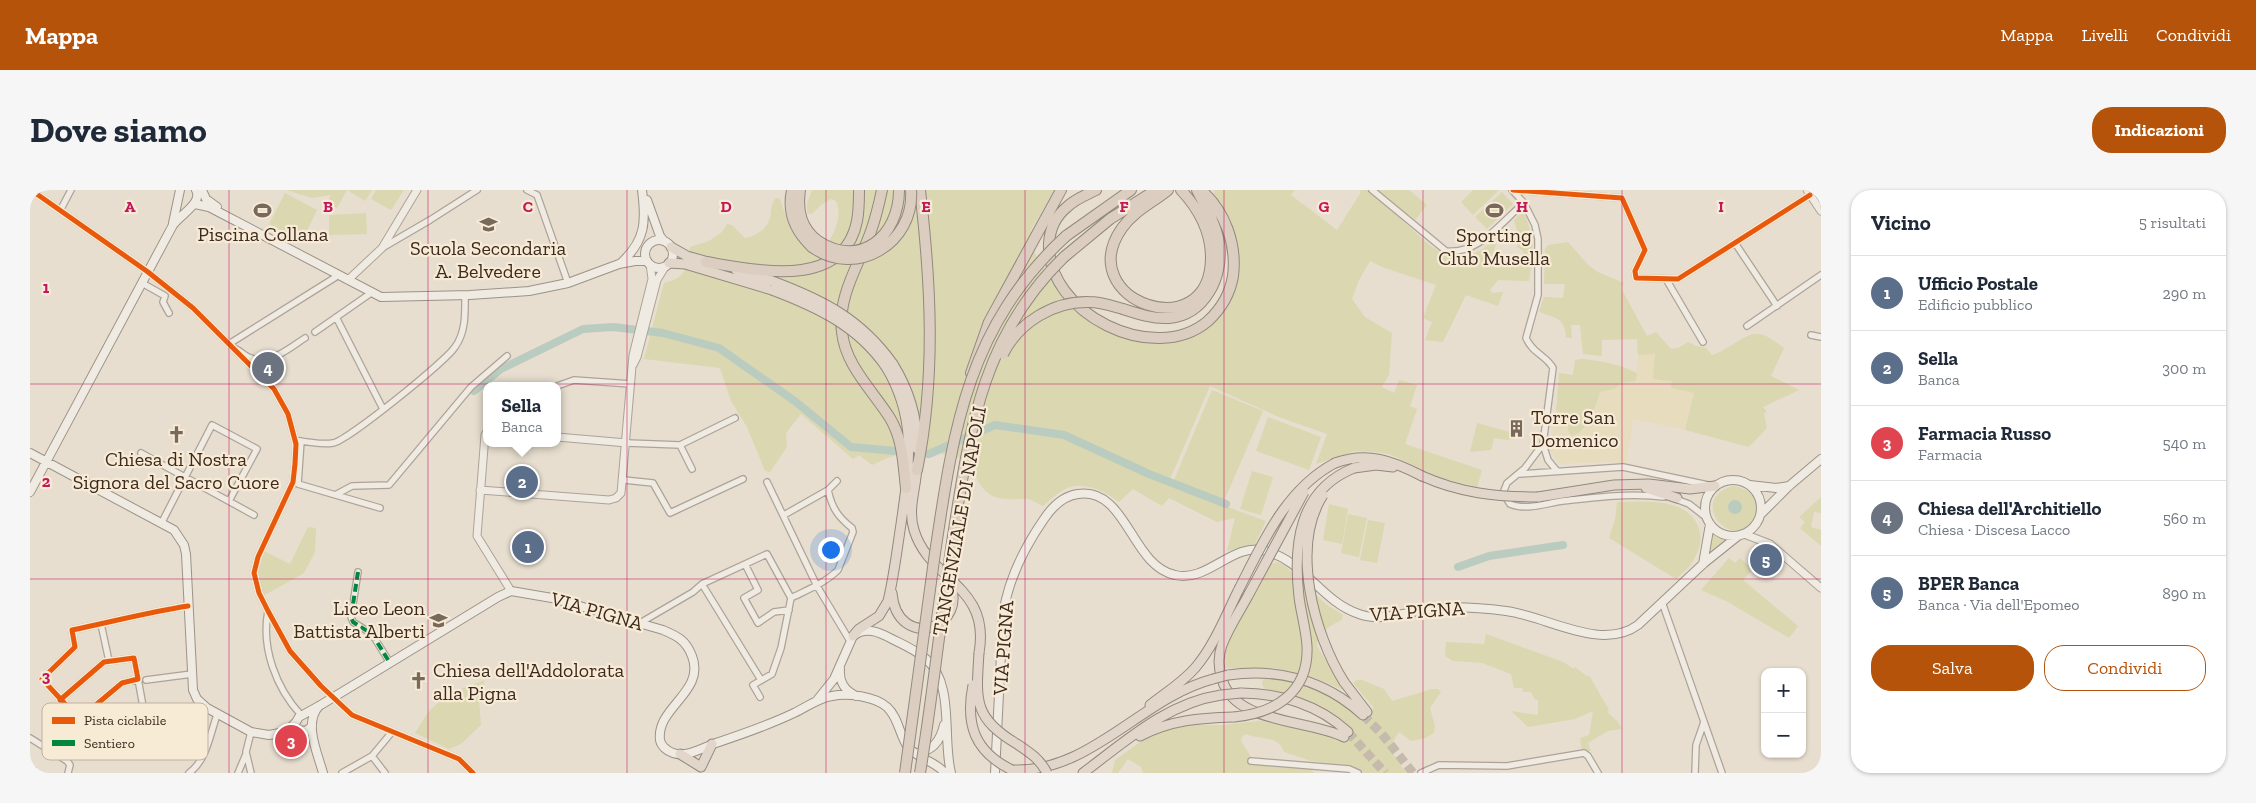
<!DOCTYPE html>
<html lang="it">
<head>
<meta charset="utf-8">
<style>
	:root { --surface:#fff; --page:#f6f6f7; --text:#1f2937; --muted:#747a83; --line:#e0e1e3; --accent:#b45309 }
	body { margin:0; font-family:"Zilla Slab",serif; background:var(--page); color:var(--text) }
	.controls { position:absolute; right:15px; bottom:15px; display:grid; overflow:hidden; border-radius:10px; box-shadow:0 1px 4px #0004 }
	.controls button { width:45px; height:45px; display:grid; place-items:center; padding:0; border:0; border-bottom:1px solid var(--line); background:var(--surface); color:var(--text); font:25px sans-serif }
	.you { position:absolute; left:800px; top:359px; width:18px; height:18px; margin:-12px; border:4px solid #fff; border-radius:50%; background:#1a73e8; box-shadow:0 0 0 8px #1a73e833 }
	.badge { display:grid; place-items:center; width:32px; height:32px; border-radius:50%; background:var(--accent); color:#fff; font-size:16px; font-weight:700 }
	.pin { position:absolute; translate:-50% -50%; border:2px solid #fff; box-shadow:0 1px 5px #0006 }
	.popup { position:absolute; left:453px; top:192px; width:78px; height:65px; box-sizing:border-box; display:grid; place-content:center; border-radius:10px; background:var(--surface); filter:drop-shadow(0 1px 4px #0005); font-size:16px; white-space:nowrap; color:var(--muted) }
	.popup b { font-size:19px; color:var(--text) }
	.popup::after { content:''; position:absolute; left:50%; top:100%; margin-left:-10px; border:10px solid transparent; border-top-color:var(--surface) }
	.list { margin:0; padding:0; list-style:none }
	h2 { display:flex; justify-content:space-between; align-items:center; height:65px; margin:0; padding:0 20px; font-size:21px }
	h2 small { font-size:16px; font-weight:400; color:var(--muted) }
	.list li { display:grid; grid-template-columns:32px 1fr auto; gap:15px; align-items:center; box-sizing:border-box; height:75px; padding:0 20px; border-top:1px solid var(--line) }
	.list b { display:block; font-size:19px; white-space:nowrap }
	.list p { margin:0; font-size:16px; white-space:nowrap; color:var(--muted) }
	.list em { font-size:16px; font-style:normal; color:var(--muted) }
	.actions { display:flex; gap:10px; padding:15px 20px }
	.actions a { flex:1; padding:11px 0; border:1px solid var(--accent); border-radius:20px; text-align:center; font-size:18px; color:var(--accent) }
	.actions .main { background:var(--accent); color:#fff }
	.map { position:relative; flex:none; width:1791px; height:583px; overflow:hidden; border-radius:20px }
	header { display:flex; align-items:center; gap:30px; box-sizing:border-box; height:70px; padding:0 25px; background:var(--accent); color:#fff }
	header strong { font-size:24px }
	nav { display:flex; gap:28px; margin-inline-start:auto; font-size:18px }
	.intro { display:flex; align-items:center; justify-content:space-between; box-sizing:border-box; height:120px; padding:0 30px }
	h1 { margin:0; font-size:35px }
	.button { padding:12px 22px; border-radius:20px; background:var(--accent); color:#fff; font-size:18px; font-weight:700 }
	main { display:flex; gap:30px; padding:0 30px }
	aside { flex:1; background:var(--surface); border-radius:20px; box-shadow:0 1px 4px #0004 }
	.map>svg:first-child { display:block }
	.farmland { fill:#e8dcbf }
	.green { fill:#dad7b1 }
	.water { fill:#baccc0 }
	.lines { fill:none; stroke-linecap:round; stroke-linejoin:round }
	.canal { stroke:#baccc0; stroke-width:8 }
	.trunk-tunnel { stroke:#c5baac; stroke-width:9; stroke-dasharray:9 4.5; stroke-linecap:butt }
	.minor-casing { stroke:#ada398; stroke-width:8 }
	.tertiary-casing { stroke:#ada398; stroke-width:9 }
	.secondary-casing { stroke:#9c9388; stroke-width:10 }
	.trunk-casing { stroke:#92897f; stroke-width:11 }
	.motorway-casing { stroke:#92897f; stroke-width:12 }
	.minor { stroke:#efeae2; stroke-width:5.5 }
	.tertiary { stroke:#efeae2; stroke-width:7 }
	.secondary { stroke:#efeae2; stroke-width:8 }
	.trunk { stroke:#e1d6c9; stroke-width:9 }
	.motorway { stroke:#dbcec0; stroke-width:10 }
	.secondary-bridge-casing { stroke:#9c9388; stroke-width:10; stroke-linecap:butt }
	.trunk-bridge-casing { stroke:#92897f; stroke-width:11; stroke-linecap:butt }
	.motorway-bridge-casing { stroke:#92897f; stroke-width:12; stroke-linecap:butt }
	.secondary-bridge { stroke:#efeae2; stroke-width:8 }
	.trunk-bridge { stroke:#e1d6c9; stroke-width:9 }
	.motorway-bridge { stroke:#dbcec0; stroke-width:10 }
	.quiet { stroke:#00873e; stroke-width:4; stroke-dasharray:8 4; stroke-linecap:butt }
	.cycleway-casing { stroke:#f8ebd6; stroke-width:8 }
	.cycleway { stroke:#e8590c; stroke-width:5 }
	.grid { fill:none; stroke:#c2185b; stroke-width:1; stroke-opacity:0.55 }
	.labels { text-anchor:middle; stroke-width:4.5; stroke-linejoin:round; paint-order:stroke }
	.poi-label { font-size:20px; fill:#3d2a1e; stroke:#f8ebd6 }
	.street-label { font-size:20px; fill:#3d2a1e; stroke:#f8ebd6 }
	.key { fill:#f8ebd6; stroke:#c0b19f; stroke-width:1 }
	.key-label { font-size:14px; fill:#3d2a1e }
	.grid-label { font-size:16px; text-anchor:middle; font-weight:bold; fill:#c2185b; stroke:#f8ebd6; stroke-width:4.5; stroke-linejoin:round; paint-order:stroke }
</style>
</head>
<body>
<header>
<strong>Mappa</strong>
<nav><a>Mappa</a><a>Livelli</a><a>Condividi</a></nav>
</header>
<div class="intro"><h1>Dove siamo</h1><a class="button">Indicazioni</a></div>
<main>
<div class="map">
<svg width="1791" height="583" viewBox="0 0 1791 583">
	<rect width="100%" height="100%" fill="#e7decf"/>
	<path class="farmland" d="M1625 163 1642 191V198L1664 203 1655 240 1603 229 1597 272 1594 274 1580 272 1530 274 1522 264 1520 258 1526 221 1536 224 1538 228 1537 238 1563 226 1570 202 1584 199 1592 193 1606 191 1608 165Z"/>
	<path class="green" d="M256 0H342L335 11 317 0 307 18 297 13 301 5 282 8Z
		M346 0H374L361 20 341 9Z
		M782 0H1024L1001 40 1003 60 1024 95 1043 118 1062 130 1108 149 1172 139 1208 84 1183 0H1265L1261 5 1307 40 1331 2 1329 0H1379L1397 15 1385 30 1379 25 1373 31C1403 58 1423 84 1462 52L1466 55 1462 65 1479 73 1481 68 1491 73 1493 61 1487 57 1488 45 1484 30 1493 21C1505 47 1504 64 1499 91L1468 90 1460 100 1462 103 1473 102 1468 116 1436 105 1413 152 1395 150 1402 132 1393 128 1406 95 1352 77 1340 71 1329 90 1322 109 1335 127 1362 143 1359 185 1352 197 1364 203 1369 190 1387 195 1380 216 1387 219 1375 254 1452 280 1447 297 1410 288 1359 264 1344 262 1325 261 1286 274 1297 244 1249 227 1180 196 1141 287V293L1208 321 1236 331 1225 354 1197 361 1205 328 1187 332 1139 308 1132 316 1103 299 1089 312C1075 301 1052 290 1035 299 1027 303 1020 310 1013 316 1008 314 1003 310 998 309 992 308 985 310 978 309 954 309 947 292 941 271 898 260 884 255 842 275L829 265 823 269 771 224 756 243 757 257 740 282 735 281 717 237 701 211 690 178 614 169 634 93C657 88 657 77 660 57L679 51 692 42 697 34 702 35 715 48C725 47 738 38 740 28 742 21 740 14 746 8L750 9C757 32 767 55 789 66 801 49 814 31 806 11L801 9 792 14 782 24 777 23V13Z
		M1443 0H1469L1443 25 1431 12Z
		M1472 2 1483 14 1457 39 1445 27Z
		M255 3 287 20 272 51 239 34Z
		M336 23 337 44 299 45V25Z
		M1538 52 1558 75 1568 82 1594 93 1591 98 1617 146 1626 142 1641 159 1648 158 1658 152 1666 156 1676 158 1682 165C1696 162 1717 141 1729 144 1737 145 1747 153 1754 158L1741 186 1769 200 1733 217 1737 222 1734 223 1737 238 1719 257 1655 240 1664 203 1641 198 1642 191 1623 189 1625 164 1608 165 1607 149 1572 150V166L1553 164 1550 135H1541L1542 148H1536C1535 128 1526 128 1509 122L1514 107 1533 108 1535 94H1514L1515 59 1518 55Z
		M1552 169C1572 171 1589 174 1607 183L1606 191 1592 193 1584 199 1570 202C1565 218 1560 240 1542 246 1531 234 1546 228 1526 221L1529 183 1543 185 1545 170Z
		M1182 200 1233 221 1194 311 1144 290Z
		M1238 227 1291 247 1279 280 1226 261Z
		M1447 233 1491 245 1478 250 1464 248 1461 260 1440 262Z
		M1222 281 1243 287 1231 325 1210 319Z
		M1703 296C1719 298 1734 312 1724 329 1704 364 1655 310 1703 296Z
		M1791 307V323L1784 322 1781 337 1791 340V356L1770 338 1775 332 1769 327Z
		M1587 312C1605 312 1625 310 1642 315 1665 321 1678 343 1666 365 1662 375 1654 382 1646 389L1579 348 1585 330Z
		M1299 314 1318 319 1312 354 1293 350Z
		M1318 324 1337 328 1329 367 1311 363Z
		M1338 330 1355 333 1347 373 1330 370Z
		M278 337 286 338 285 362 274 383 233 406 228 382 234 361 260 374Z
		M1681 343 1696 351 1679 366Z
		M1699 368 1705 373 1710 368 1723 379 1713 390 1768 436 1759 448 1698 412 1671 400Z
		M1247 372 1255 376 1297 415 1313 425 1312 430C1301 435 1288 442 1287 456L1315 501 1285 488 1245 478H1195V464L1199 452 1238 376Z
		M1456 444 1533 472 1544 479 1545 477 1558 487 1559 485 1579 520 1577 522 1588 532 1592 539 1578 541 1558 553 1561 561H1552L1550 548 1559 545 1563 521 1545 529 1498 537 1481 521 1508 525V510H1505L1501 502H1493L1492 498H1484L1481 484 1452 473 1423 471 1415 466 1416 452 1454 454Z
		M1240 488C1275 495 1304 504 1330 529L1344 518 1323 493 1327 490H1332L1354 499 1362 511 1402 499H1408L1411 502 1400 518 1405 536 1404 543 1395 548 1381 551 1369 542 1359 558 1376 583H1334L1317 576 1281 571 1254 562C1249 545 1229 550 1216 544L1212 547 1211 551 1226 575 1281 579 1284 583H1113L1111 577 1098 569 1088 583H1082L1085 570 1113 550 1137 540 1164 535H1193L1237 530 1313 549 1322 539C1293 513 1270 507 1234 498L1232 494 1233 489Z
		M455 490 449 510 451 535 431 554 419 559 385 543 399 521 418 504Z"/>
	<path class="water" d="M1698 317a7 7 0 1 1 14 0a7 7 0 1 1-14 0Z"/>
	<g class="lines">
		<path class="canal" d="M444 201 471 179 553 139 583 137 633 143 689 158 766 212 821 257 899 264 965 235 1034 245 1119 284 1196 314
			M1428 377 1459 366 1533 355"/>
		<path class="trunk-tunnel" d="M1333 525 1352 544 1383 583
			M1318 542 1355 583"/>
		<defs>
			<path id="minor" d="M1 0 118 82 163 118 244 199 258 224 266 254 265 274 263 292 228 367 224 383 229 403 238 421 260 461 291 496 322 525 429 569 443 583
				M497 0 507 5
				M1342 0 1416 61C1449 65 1471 32 1494 13
				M1482 0 1494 13 1505 35 1508 49V105L1496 148C1503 164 1516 165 1523 178L1513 254 1518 270 1527 281
				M1483 0 1592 8 1615 60 1605 81 1606 88 1648 89 1780 5
				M507 5 538 93
				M31 19 41 0
				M1705 53 1747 116
				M352 58 400 30 447 0
				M1636 89 1673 152
				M112 93 135 106 133 112 139 123
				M306 127 353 219
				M1717 136 1791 85
				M285 142 341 103
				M1781 145 1791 147
				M199 154 309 85
				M204 158C210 160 214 166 221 168 239 176 261 157 275 148
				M527 196 544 190 601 194
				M265 250C276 252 292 255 303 253 316 252 416 171 425 157 436 142 435 123 435 106
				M271 251 268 294 350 318
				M597 253 650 255 705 228
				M1513 254 1495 278 1477 293 1473 303 1480 314C1496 321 1517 313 1533 311 1567 307 1601 303 1634 307
				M650 255 662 279
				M111 263 224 325
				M1490 284 1593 277 1678 295
				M594 290 623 293 640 323 713 289
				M737 292 787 396 820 451
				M307 304 322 296 359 295 441 197 477 166
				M1643 308 1659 314 1677 328
				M754 325 798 300
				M132 332 182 235 227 259 199 311
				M715 374 728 400 714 408 728 433 744 422 759 420
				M328 382 321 427 323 432 342 444 360 473
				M672 394 731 490
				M1632 412 1692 583
				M238 421C231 458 246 498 271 525
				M610 433 663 402 672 394 737 364 761 408
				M71 434 79 471
				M116 490 162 484
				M730 507 723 495 742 484 751 458 761 408C777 400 795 393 808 380L823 342 822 338C808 327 802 318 798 300L807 291
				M30 510 74 472 104 468 108 489 92 493 49 529 12 489 45 457 42 440C81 432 119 422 158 416
				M49 529 74 551 121 560 108 489
				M91 534 94 555
				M221 542 216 562 221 583
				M0 548 37 571 40 575 38 583
				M342 566 355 583
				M1221 571 1319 579 1328 583
				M0 579 3 580 2 583
				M159 583C177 570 180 544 187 525
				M208 583 216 564
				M312 583 342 566 362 542
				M1391 583 1409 575 1477 576 1554 563 1558 566 1568 583
				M1665 583 1666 555 1674 532"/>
			<path id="tertiary" d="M1777 0 1791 21
				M318 90 352 58 387 0
				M603 175 607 167 627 90 635 77
				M457 242 455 245 447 346 481 401
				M527 247 597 253
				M450 300 579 310 586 308 591 303 603 165 622 89 620 74
				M1714 344 1740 354 1791 398"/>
			<path id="secondary" d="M172 0 176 9 187 17
				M617 10 630 46 634 51
				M165 14 179 17 351 107 440 105 499 101 538 93 589 74 605 71H617
				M143 33 150 0
				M615 64a14 14 0 1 1 28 0a14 14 0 1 1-28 0Z
				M591 73C616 50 616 31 612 0
				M0 263 144 340 154 355 156 364 163 500 167 509 177 518 221 542 239 545 266 540 276 541 282 536
				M1675 318a28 28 0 1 1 56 0a28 28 0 1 1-56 0Z
				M1720 295 1746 298 1759 296
				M0 302 143 35C151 24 173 13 166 0
				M1731 324 1759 296 1791 269
				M1673 374 1680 334
				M810 479C809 492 814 500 826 506
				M322 496 468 407 481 401 522 408 633 440C647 446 656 450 662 466 676 502 626 517 630 550 631 556 637 561 643 563 657 568 674 557 686 553 713 544 739 535 764 523 777 517 788 508 802 506 818 503 844 506 857 517 869 528 869 545 878 557 888 569 905 571 915 583
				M788 509 804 489 823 446C836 436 849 442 862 449 874 455 886 460 896 469 925 494 912 548 921 583
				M289 516C273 533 288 564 293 583
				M258 540 266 532 269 527 287 517
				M890 562C904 560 911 548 914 535
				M965 583 973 425C978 389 994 358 1014 329 1022 317 1033 306 1048 304 1097 297 1101 376 1145 385 1178 393 1203 351 1236 361 1274 371 1292 412 1329 424 1353 433 1382 420 1406 418 1430 416 1453 418 1476 421 1517 426 1571 462 1608 435L1673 374 1708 346"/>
			<path id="trunk" d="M641 57 657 66 682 73
				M639 73 655 74 742 100
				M706 80 742 91
				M863 174C879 200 888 228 887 259
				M1305 273C1337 261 1363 271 1392 286
				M887 275C887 296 877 318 884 340 899 391 961 395 949 463
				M1324 278 1346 275 1363 277
				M1616 298 1647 308
				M1508 307 1584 295 1619 294 1660 299 1685 296
				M862 403C867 463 943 438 918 390
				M1219 404C1210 421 1199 437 1192 455 1188 466 1188 477 1192 489 1204 534 1278 529 1314 547
				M823 446 829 439 849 426 858 411C864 386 867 360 871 334 879 277 888 230 856 177
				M1198 485C1248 478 1295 490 1333 525
				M1314 492 1337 522
				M1211 503C1250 503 1289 515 1318 542
				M1120 515C1135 503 1152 493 1165 478 1184 456 1196 425 1209 399
				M1110 546C1141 530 1169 528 1204 527
				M650 564 671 577 682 554
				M982 580C1061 583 1111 508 1183 489
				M1053 583C1096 551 1137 513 1191 505"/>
			<path id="motorway" d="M762 0C757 23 766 42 782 57
				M770 0C767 21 771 38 788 51
				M852 0C849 14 846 27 841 41 830 73 807 106 812 142 815 175 843 201 860 228 873 250 873 273 876 298
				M1066 0C1056 5 1045 9 1037 17 1026 26 1020 39 1019 53 1016 123 1124 177 1178 131 1191 119 1200 104 1203 86 1207 54 1195 21 1171 0
				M1138 0C1122 13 1104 21 1092 38 1041 111 1180 159 1181 68 1181 42 1168 18 1151 0
				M1036 46 1101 0
				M1034 67 1080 29 1126 0
				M676 72C726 80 813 101 827 31 829 21 829 10 829 0
				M1093 119C1108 124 1123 129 1139 128 1175 125 1194 86 1189 53 1186 34 1176 18 1167 0
				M941 183 959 132 1031 0
				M887 280C906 187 901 94 890 0"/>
		</defs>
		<use href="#minor" class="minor-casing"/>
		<use href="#tertiary" class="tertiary-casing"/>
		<use href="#secondary" class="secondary-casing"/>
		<use href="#trunk" class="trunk-casing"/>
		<use href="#motorway" class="motorway-casing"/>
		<use href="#minor" class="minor"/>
		<use href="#tertiary" class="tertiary"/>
		<use href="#secondary" class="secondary"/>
		<use href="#trunk" class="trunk"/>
		<use href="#motorway" class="motorway"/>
		<defs>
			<path id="secondary-bridge" d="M289 516 322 496"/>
			<path id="trunk-bridge" d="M742 91C793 110 831 129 863 174
				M742 100C787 117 828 136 856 177
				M1392 286C1430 303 1466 307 1508 307
				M1293 305C1260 357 1284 444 1314 492
				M1209 399C1233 352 1256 299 1305 273
				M1219 404 1274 302
				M949 463C946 510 943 528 987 554 999 562 1010 569 1017 583
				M1183 489 1198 485
				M943 495C935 535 945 562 982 580
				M1191 505 1211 503
				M1204 527C1246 523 1279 502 1277 456 1276 439 1271 423 1269 407 1263 354 1269 300 1324 278"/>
			<path id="motorway-bridge" d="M788 51C830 79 869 46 869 0
				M782 57C826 89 885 53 881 0
				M973 164C989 132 1024 111 1059 112 1071 112 1082 116 1093 119
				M875 583C885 512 894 441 904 370 923 242 936 138 1036 46
				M890 583C903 504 911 425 923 346 940 238 952 147 1034 67"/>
		</defs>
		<use href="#secondary-bridge" class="secondary-bridge-casing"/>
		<use href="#trunk-bridge" class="trunk-bridge-casing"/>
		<use href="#motorway-bridge" class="motorway-bridge-casing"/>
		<use href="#secondary-bridge" class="secondary-bridge"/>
		<use href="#trunk-bridge" class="trunk-bridge"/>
		<use href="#motorway-bridge" class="motorway-bridge"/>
		<path class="quiet" d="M328 382 321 427 323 432 342 444 360 473"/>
		<defs>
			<path id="cycleway" d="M1 0 118 82 163 118 244 199 258 224 266 254 265 274 263 292 228 367 224 383 229 403 238 421 260 461 291 496 322 525 429 569 443 583
				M1483 0 1592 8 1615 60 1605 81 1606 88 1648 89 1780 5
				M30 510 74 472 104 468 108 489 92 493 49 529 12 489 45 457 42 440C81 432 119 422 158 416"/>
		</defs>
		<use href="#cycleway" class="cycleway-casing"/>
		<use href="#cycleway" class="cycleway"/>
	</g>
	<path class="grid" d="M199 0V583M398 0V583M597 0V583M796 0V583M995 0V583M1194 0V583M1393 0V583M1592 0V583M0 194H1791M0 389H1791"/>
	<defs>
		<symbol id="stadium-bare" viewBox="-9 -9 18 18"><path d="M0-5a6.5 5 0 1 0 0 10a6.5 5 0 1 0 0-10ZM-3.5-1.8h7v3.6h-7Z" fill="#78695c" stroke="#f8ebd6" stroke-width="2.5" paint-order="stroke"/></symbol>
		<symbol id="school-bare" viewBox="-9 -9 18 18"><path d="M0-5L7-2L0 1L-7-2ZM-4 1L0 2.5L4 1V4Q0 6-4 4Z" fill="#78695c" stroke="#f8ebd6" stroke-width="2.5" paint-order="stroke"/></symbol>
		<symbol id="building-bare" viewBox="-9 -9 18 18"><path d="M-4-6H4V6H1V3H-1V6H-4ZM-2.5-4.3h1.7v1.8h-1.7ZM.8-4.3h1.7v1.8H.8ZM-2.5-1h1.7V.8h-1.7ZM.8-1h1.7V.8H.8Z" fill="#78695c" stroke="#f8ebd6" stroke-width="2.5" paint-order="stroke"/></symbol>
		<symbol id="church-bare" viewBox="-9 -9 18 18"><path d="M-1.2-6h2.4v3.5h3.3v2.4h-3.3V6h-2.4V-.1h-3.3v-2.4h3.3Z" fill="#78695c" stroke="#f8ebd6" stroke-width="2.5" paint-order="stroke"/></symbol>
	</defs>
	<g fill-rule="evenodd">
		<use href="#stadium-bare" x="220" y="8" width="25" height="25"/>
		<use href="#stadium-bare" x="1452" y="8" width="25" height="25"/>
		<use href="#school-bare" x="446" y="22" width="25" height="25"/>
		<use href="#building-bare" x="1474" y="226" width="25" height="25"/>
		<use href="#church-bare" x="134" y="232" width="25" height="25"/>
		<use href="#school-bare" x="396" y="418" width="25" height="25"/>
		<use href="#church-bare" x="376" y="478" width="25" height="25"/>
	</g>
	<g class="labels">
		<g class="poi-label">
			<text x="233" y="51">Piscina Collana</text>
			<text x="1464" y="52">Sporting<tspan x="1464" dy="23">Club Musella</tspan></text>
			<text x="458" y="65">Scuola Secondaria<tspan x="458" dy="23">A. Belvedere</tspan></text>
			<text x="1501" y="234" text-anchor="start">Torre San<tspan x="1501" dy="23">Domenico</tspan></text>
			<text x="146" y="276">Chiesa di Nostra<tspan x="146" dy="23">Signora del Sacro Cuore</tspan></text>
			<text x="395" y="425" text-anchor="end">Liceo Leon<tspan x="395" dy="23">Battista Alberti</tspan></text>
			<text x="403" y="487" text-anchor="start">Chiesa dell'Addolorata<tspan x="403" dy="23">alla Pigna</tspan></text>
		</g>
		<g class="street-label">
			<text transform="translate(929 331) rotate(-80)" y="7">TANGENZIALE DI NAPOLI</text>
			<text transform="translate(567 421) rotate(16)" y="7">VIA PIGNA</text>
			<text transform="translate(1387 421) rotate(-4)" y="7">VIA PIGNA</text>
			<text transform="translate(973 458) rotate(-86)" y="7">VIA PIGNA</text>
		</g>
	</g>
	<rect x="12" y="513" width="166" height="57" rx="8" class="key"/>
	<rect x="22" y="527" width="23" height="7" fill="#e8590c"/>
	<rect x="22" y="550" width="23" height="6" fill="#00873e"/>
	<g class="key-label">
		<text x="54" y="535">Pista ciclabile</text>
		<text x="54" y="558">Sentiero</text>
	</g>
	<g class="grid-label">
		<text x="100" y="22">A</text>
		<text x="298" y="22">B</text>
		<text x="498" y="22">C</text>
		<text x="696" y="22">D</text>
		<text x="896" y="22">E</text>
		<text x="1094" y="22">F</text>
		<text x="1294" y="22">G</text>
		<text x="1492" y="22">H</text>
		<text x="1691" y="22">I</text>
		<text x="16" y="103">1</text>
		<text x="16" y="297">2</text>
		<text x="16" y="492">3</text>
	</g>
</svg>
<div class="controls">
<button>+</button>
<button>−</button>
</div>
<div class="you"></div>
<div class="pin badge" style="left:498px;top:357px;background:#5c6f8a">1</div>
<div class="pin badge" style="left:492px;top:292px;background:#5c6f8a">2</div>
<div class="popup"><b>Sella</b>Banca</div>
<div class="pin badge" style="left:261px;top:551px;background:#e0444e">3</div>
<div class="pin badge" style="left:238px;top:178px;background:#6b7280">4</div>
<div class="pin badge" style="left:1736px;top:370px;background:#5c6f8a">5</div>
</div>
<aside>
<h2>Vicino<small>5 risultati</small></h2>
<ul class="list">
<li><span class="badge" style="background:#5c6f8a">1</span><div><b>Ufficio Postale</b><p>Edificio pubblico</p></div><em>290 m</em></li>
<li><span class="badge" style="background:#5c6f8a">2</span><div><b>Sella</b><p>Banca</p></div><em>300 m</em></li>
<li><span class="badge" style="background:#e0444e">3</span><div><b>Farmacia Russo</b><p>Farmacia</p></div><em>540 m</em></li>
<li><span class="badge" style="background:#6b7280">4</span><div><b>Chiesa dell'Architiello</b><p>Chiesa · Discesa Lacco</p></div><em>560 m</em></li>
<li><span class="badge" style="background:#5c6f8a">5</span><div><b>BPER Banca</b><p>Banca · Via dell'Epomeo</p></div><em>890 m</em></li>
</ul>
<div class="actions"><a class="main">Salva</a><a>Condividi</a></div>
</aside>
</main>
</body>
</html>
